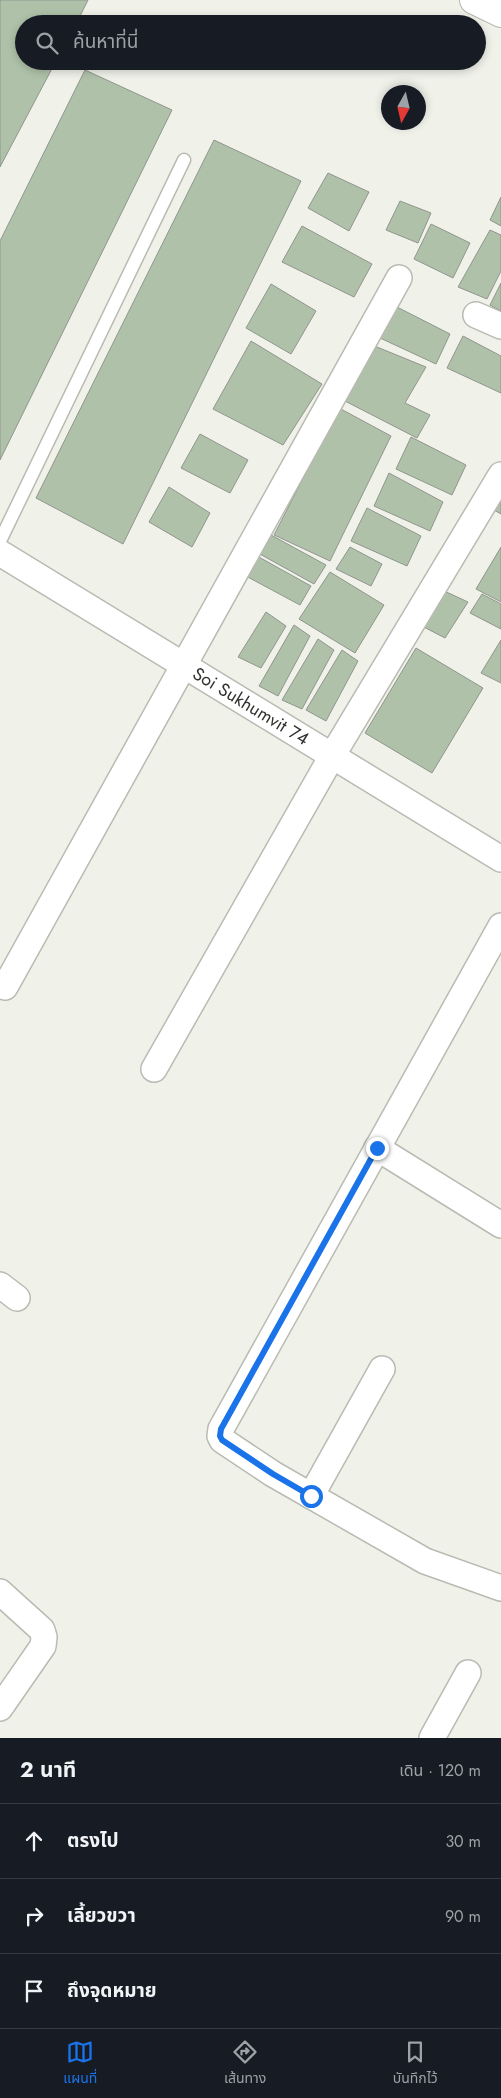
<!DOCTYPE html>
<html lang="th">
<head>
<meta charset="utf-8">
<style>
	:root { --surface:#171b24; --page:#242831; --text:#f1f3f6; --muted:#9ea1a6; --line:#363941; --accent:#1a73e8 }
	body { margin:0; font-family:Jost,"Noto Sans Thai",sans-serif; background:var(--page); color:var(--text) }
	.compass { position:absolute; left:381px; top:85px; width:45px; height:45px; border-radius:50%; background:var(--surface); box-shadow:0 2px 8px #0003; rotate:188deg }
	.stop { position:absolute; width:15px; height:15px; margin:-11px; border:4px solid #1a73e8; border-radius:50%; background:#fff }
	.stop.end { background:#1a73e8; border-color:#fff; box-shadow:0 1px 5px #0008 }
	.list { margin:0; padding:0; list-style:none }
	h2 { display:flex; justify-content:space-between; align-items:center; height:65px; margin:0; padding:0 20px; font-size:21px }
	h2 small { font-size:16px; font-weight:400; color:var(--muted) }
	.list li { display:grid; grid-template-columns:32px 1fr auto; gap:15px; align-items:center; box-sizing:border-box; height:75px; padding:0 20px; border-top:1px solid var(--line) }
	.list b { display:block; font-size:19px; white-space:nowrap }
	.list em { font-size:16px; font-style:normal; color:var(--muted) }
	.icon { flex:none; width:28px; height:28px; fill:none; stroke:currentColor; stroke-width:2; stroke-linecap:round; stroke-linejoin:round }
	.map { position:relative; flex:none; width:501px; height:1738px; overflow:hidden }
	.search { position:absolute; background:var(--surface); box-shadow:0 2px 8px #0003; left:15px; right:15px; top:15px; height:55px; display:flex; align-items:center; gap:12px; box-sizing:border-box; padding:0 18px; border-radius:28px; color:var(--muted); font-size:19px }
	.sheet { height:290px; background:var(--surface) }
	nav { display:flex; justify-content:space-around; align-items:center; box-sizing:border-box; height:70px; border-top:1px solid var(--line); background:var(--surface); font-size:14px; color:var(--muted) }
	nav a { display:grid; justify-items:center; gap:2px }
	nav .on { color:var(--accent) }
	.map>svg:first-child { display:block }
	.building { fill:#afc2a9; stroke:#90958e }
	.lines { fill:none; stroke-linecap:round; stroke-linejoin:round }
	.lane-casing { stroke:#b9bbb3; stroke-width:15 }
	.street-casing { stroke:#b9bbb3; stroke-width:28 }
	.secondary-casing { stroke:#b9bbb3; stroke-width:30 }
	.lane { stroke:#fff; stroke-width:12 }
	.street { stroke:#fff; stroke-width:25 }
	.secondary { stroke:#fff; stroke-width:28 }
	.route { stroke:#1a73e8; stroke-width:6 }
	.labels { text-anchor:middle; stroke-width:4; stroke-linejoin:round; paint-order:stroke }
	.street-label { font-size:18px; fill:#31312e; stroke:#fefffa }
</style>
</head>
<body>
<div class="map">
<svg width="501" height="1738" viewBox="0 0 501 1738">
	<rect width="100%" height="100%" fill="#f0f2ea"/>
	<path class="building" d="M0 0H88L76 24H24V61H56L0 167Z
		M85 70 172 110 0 460V241Z
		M214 140 301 181 123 544 36 498Z
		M328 173 369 192 349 231 308 208Z
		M501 197V226L490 220Z
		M400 201 431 213 418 243 386 230Z
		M431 224 470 243 453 278 414 259Z
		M302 226 372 264 354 297 282 262Z
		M490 230 501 235V271L487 299 458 287Z
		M501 283V311L490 305Z
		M271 284 316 311 291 354 246 328Z
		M395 306 450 334 436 364 380 338Z
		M463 336 501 356V393L447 368Z
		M251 341 322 384 283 445 213 409Z
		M372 345 426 367 405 403 430 415 417 438 343 400Z
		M339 408 391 436 330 561 274 535Z
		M200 434 248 460 230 493 181 468Z
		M411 437 466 465 452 495 396 469Z
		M389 473 443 502 430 531 374 506Z
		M169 487 210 513 192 547 149 522Z
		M501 498V514L494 510Z
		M367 508 421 536 407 566 351 541Z
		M271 535 326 565 314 584 258 553Z
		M350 547 382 564 371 586 336 569Z
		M501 547V602L476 589Z
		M257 556 311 586 300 605 244 575Z
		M330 572 384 605 355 653 299 619Z
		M442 590 468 602 445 638 420 625Z
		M482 594 501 604V629L470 613Z
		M266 612 286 626 261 668 238 657Z
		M294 625 310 636 278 696 259 686Z
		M318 639 334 650 302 709 282 700Z
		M501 640V683L481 673Z
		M416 648 483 688 432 773 365 733Z
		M342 650 358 661 326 721 306 710Z"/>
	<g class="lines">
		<defs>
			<path id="lane" d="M0 541 184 160"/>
			<g id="street">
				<path d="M476 315 501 326"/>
				<path id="s1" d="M0 553 501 859"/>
				<path d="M501 926 221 1429 220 1436 222 1440 273 1474 425 1561 501 1588"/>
				<path d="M5 987 399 278"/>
				<path d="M154 1069 332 756 501 475"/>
				<path d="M377 1148 501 1225"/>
				<path d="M0 1285 17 1298"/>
				<path d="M311 1496 382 1369"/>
				<path d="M0 1592 42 1630 44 1637 43 1646 0 1708"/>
				<path d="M432 1738 468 1673"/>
			</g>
			<path id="secondary" d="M474 0 501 13"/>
		</defs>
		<use href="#lane" class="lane-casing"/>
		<use href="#street" class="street-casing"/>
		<use href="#secondary" class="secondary-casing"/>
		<use href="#lane" class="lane"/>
		<use href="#street" class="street"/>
		<use href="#secondary" class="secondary"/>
	</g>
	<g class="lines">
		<path class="route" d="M311 1496 273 1474 222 1440 220 1436 221 1429 377 1148"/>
	</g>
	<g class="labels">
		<g class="street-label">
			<text dy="6" stroke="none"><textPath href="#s1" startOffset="294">Soi Sukhumvit 74</textPath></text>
		</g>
	</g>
</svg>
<svg class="compass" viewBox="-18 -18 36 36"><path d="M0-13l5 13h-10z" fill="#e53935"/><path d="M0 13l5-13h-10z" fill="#9ea1a6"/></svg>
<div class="stop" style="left:311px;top:1496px"></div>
<div class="stop end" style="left:377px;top:1148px"></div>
<div class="search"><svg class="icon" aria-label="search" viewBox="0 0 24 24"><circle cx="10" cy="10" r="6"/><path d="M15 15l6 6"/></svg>ค้นหาที่นี่</div>
</div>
<section class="sheet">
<h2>2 นาที<small>เดิน · 120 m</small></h2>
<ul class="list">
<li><svg class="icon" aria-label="ahead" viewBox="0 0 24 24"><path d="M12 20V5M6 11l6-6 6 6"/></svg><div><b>ตรงไป</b></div><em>30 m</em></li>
<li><svg class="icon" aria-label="right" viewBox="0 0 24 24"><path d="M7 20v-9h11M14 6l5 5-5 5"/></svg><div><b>เลี้ยวขวา</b></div><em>90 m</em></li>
<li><svg class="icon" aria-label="arrive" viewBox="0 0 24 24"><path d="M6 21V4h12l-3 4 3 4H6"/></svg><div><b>ถึงจุดหมาย</b></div></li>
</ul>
</section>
<nav>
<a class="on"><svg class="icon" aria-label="map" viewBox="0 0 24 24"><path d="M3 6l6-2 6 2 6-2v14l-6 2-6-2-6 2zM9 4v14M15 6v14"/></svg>แผนที่</a>
<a><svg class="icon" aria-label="directions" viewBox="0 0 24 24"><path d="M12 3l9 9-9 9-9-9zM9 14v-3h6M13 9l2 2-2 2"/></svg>เส้นทาง</a>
<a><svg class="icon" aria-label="saved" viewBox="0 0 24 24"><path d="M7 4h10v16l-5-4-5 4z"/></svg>บันทึกไว้</a>
</nav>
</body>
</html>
